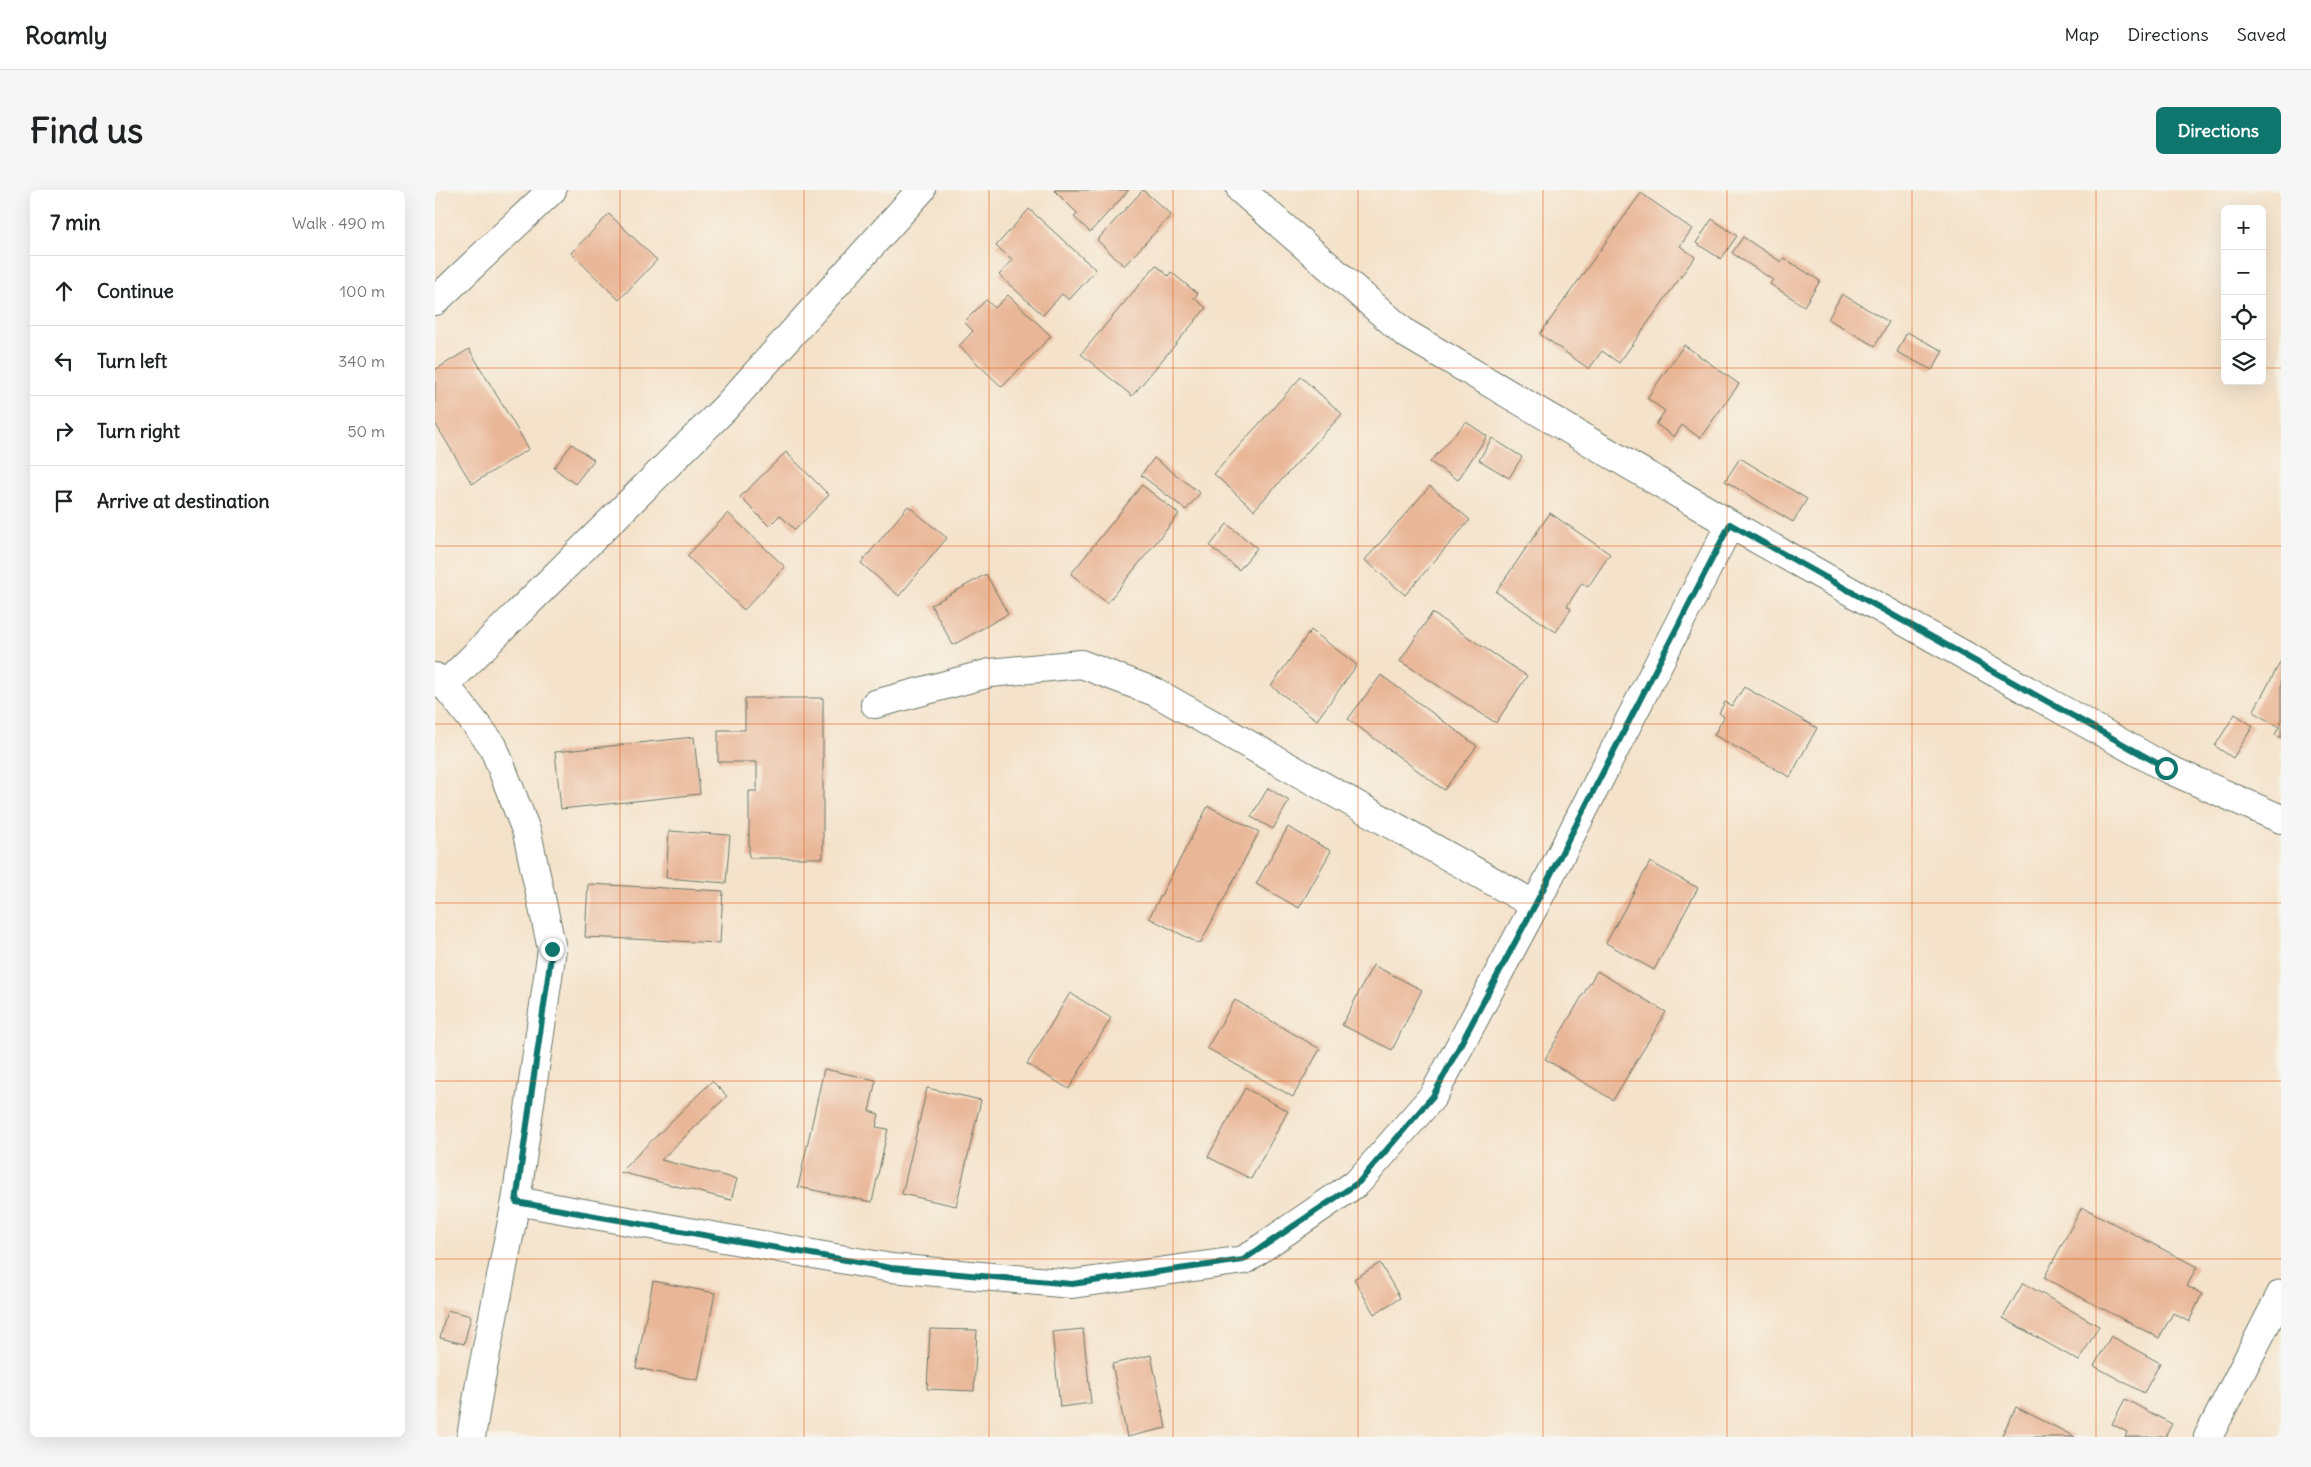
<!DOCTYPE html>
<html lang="en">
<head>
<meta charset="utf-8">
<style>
	:root { --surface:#fff; --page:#f6f6f6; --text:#202124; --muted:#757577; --line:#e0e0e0; --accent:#0f766e }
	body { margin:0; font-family:Delius,sans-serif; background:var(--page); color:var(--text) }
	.controls { position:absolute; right:15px; top:15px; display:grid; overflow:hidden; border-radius:8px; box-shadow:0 5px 20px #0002 }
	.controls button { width:45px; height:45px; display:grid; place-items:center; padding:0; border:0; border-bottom:1px solid var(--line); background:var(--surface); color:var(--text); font:25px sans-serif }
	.stop { position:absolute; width:15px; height:15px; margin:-11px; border:4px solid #0f766e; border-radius:50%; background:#fff }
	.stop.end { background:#0f766e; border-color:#fff; box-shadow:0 1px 5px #0008 }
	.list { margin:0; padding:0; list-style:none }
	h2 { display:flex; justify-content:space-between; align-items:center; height:65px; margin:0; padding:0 20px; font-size:21px }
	h2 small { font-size:16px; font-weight:400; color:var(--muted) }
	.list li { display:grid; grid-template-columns:32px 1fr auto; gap:15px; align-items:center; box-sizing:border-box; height:70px; padding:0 20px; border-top:1px solid var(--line) }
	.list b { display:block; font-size:19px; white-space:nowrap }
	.list em { font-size:16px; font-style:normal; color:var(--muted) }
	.icon { flex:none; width:28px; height:28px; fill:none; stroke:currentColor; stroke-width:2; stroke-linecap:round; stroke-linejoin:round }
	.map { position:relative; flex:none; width:1846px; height:1247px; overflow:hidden; border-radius:8px }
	header { display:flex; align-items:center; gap:30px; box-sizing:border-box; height:70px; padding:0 25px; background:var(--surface); border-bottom:1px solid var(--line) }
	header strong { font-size:24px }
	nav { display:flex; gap:28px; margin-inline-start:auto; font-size:18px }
	.intro { display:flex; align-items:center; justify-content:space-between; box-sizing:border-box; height:120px; padding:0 30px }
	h1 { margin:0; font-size:35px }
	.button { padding:12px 22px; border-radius:8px; background:var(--accent); color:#fff; font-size:18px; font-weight:700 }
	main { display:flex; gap:30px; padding:0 30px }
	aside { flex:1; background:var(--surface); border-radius:8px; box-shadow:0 5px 20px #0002 }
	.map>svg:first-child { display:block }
	.building { fill:#e9b697 }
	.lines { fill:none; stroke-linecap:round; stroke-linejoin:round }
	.minor-casing { stroke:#6a7768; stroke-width:30 }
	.minor { stroke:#fff; stroke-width:28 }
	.route { stroke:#0f766e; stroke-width:6 }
	.grid { fill:none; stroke:#de580e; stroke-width:1; stroke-opacity:0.55 }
</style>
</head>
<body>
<header>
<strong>Roamly</strong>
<nav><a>Map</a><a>Directions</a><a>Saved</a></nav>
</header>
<div class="intro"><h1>Find us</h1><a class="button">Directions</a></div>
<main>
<aside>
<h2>7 min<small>Walk · 490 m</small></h2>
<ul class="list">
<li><svg class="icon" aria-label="ahead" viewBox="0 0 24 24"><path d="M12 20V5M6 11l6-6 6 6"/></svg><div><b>Continue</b></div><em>100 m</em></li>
<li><svg class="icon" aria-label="left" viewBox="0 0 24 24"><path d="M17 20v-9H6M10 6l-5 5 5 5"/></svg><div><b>Turn left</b></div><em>340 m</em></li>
<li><svg class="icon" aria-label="right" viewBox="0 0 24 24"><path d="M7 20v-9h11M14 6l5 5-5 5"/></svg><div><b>Turn right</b></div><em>50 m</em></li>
<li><svg class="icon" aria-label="arrive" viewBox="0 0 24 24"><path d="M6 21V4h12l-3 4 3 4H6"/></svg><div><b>Arrive at destination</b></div></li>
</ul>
</aside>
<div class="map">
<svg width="1846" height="1247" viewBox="0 0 1846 1247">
	<rect width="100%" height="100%" fill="#f7f3e8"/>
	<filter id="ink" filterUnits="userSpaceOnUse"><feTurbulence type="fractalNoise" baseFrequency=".02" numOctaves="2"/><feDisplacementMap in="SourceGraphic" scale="10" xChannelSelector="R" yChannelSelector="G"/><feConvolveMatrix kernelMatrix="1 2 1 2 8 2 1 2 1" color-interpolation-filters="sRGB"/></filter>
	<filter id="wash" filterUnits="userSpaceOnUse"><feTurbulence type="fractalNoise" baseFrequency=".0096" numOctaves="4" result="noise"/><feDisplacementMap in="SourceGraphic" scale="20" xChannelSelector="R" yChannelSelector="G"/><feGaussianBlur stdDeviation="1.12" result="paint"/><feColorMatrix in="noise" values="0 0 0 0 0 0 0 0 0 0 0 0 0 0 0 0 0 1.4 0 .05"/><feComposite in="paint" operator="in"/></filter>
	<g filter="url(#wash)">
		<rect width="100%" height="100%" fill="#f4e2ca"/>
		<g id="blocks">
			<path class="building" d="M619 0H694L655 42 639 27 643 24Z
				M708 0 736 25 689 76 662 50Z
				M1206 3 1257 39 1245 56 1260 67 1184 173 1167 161 1154 179 1105 144Z
				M594 19 661 80 634 110 627 104 608 125 564 85 578 70 561 56Z
				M174 24 222 70 184 110 136 63Z
				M1277 29 1302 46 1286 69 1261 53Z
				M1308 47 1346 72 1349 68 1385 91 1369 116 1335 94 1338 90 1297 63Z
				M721 75 733 86 736 82 763 104 759 108 771 118 697 206 646 164Z
				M1407 104 1454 132 1440 156 1393 129Z
				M573 105 616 146 567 197 524 156 538 141 529 132 551 110 560 118Z
				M1472 142 1508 161 1497 180 1462 162Z
				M1249 155 1304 194 1265 248 1247 235 1239 247 1221 234 1230 221 1212 208Z
				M34 159 94 259 37 294 0 233V180Z
				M866 187 907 224 819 320 779 284Z
				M1031 232 1052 246 1023 290 995 272Z
				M1057 248 1087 267 1074 288 1044 270Z
				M137 254 159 270 140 294 119 278Z
				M351 262 394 305 360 340 345 325 334 336 305 307Z
				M719 268 765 303 751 320 706 285Z
				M1305 268 1372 309 1358 332 1290 291Z
				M707 295 744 324 672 413 636 384Z
				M995 296 1035 330 970 405 930 370Z
				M473 316 512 348 464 406 426 373Z
				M293 323 350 377 309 420 252 366Z
				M1115 323 1175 364 1153 397 1147 393 1132 416 1136 419 1121 442 1061 402Z
				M792 334 822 358 804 380 775 356Z
				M551 384 573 424 518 455 496 415Z
				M997 423 1092 486 1061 533 965 471Z
				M876 440 922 475 882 530 836 496Z
				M1846 471V548L1840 545 1844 537 1818 522Z
				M946 485 1042 556 1009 600 913 529Z
				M1309 497 1382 538 1355 587 1279 545 1289 527 1284 523 1290 512 1297 516Z
				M310 508H388V668H314V601H322V572H283V540H310Z
				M1800 524 1818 536 1798 568 1780 556Z
				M259 547 265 604 126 619 120 562Z
				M833 598 854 611 838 639 816 627Z
				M773 616 824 642 765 754 714 728Z
				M853 637 896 661 864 718 821 694Z
				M234 641 295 645 291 693 231 688Z
				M1215 672 1263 698 1219 780 1171 753Z
				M153 694 288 701 285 753 150 747Z
				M938 775 987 800 957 860 907 835Z
				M1162 781 1231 822 1178 910 1110 869Z
				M635 803 676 828 634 899 592 874Z
				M800 810 885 859 858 907 772 858Z
				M389 879 441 890 434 921 444 924 441 937 453 939 437 1012 363 997Z
				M277 891 292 906 226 970 302 989 296 1010 185 982Z
				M492 898 546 910 521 1016 467 1004Z
				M810 898 853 921 816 989 773 967Z
				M1647 1017 1762 1077 1752 1096 1767 1104 1754 1132 1738 1123 1724 1148 1609 1088Z
				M945 1073 965 1108 939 1124 919 1089Z
				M218 1091 280 1103 263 1190 201 1178Z
				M1588 1093 1664 1136 1644 1171 1568 1128Z
				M12 1120 36 1126 29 1154 5 1148Z
				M495 1139 542 1140 539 1201 492 1199Z
				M648 1139 656 1213 625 1217 617 1142Z
				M1676 1146 1725 1173 1709 1203 1659 1176Z
				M716 1165 731 1238 692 1247 677 1174Z
				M1690 1209 1737 1234 1730 1247H1690L1692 1242 1677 1234Z
				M1581 1217 1640 1247H1566Z"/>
		</g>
	</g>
	<g filter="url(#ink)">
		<use href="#blocks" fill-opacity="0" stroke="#6a7768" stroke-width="1"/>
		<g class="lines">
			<defs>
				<path id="minor" d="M806 0 970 143 1295 334 1731 578 1846 629
					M0 111 117 0
					M0 487 10 495 58 556 92 643 117 759 81 1011 45 1193 36 1247
					M10 495 290 218 486 0
					M440 514 555 483 646 474 720 502 1100 715
					M81 1011 456 1078 637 1094 809 1070 923 992 998 906 1100 715 1295 334
					M1773 1247 1846 1104"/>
			</defs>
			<use href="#minor" class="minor-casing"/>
			<use href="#minor" class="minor"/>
		</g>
	</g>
	<g class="lines" filter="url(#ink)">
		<path class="route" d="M117 759 81 1012 456 1078 637 1094 808 1070 924 992 998 906 1100 715 1295 334 1731 578"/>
	</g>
	<path class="grid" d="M185 0V1247M369 0V1247M554 0V1247M738 0V1247M923 0V1247M1108 0V1247M1292 0V1247M1477 0V1247M1661 0V1247M0 178H1790M1827 178H1846M0 356H1846M0 534H1846M0 713H1846M0 891H1846M0 1069H1846"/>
</svg>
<div class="controls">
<button>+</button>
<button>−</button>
<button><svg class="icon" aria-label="locate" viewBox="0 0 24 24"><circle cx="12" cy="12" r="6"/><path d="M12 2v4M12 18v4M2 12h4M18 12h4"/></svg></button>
<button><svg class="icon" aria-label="layers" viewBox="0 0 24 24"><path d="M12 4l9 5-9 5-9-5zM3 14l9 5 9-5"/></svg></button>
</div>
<div class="stop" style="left:1731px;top:578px"></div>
<div class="stop end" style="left:117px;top:759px"></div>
</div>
</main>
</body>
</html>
